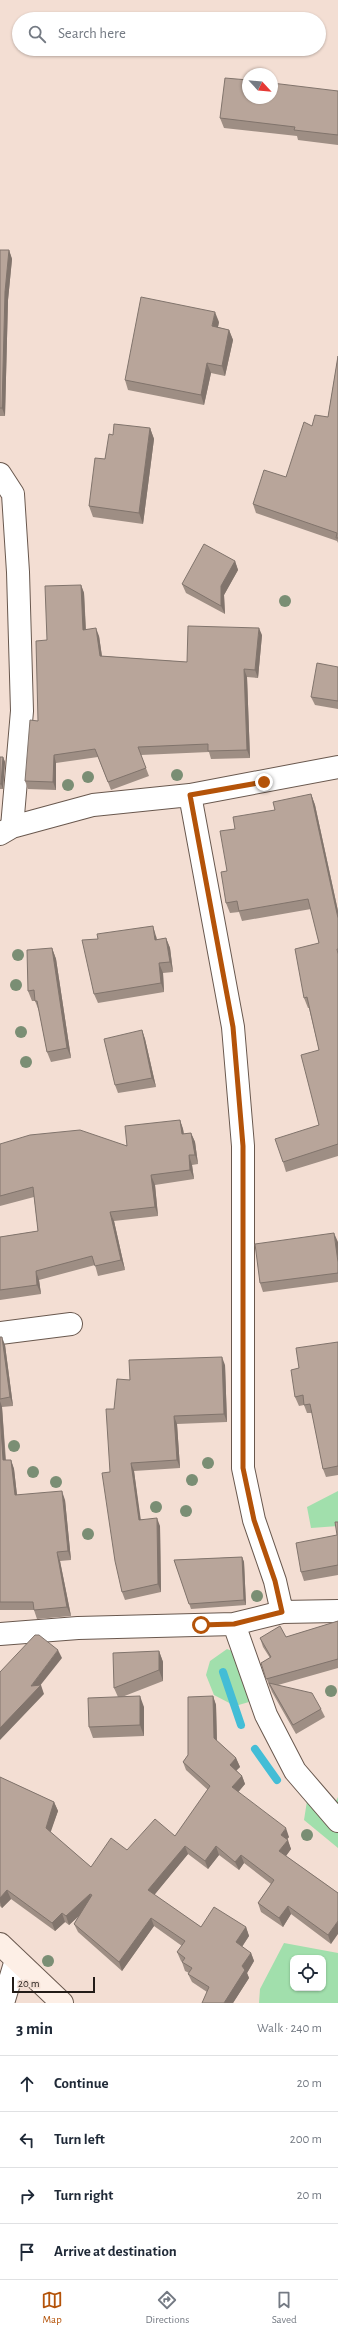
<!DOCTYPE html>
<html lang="en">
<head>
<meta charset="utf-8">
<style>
	:root { --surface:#fff; --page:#f2f2f3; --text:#1f2937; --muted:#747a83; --line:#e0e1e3; --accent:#b45309 }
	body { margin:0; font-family:"Alegreya Sans",sans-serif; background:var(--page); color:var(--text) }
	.controls { position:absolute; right:12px; bottom:12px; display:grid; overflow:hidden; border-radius:8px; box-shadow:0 1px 3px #0004 }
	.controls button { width:36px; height:36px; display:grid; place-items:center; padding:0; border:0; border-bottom:1px solid var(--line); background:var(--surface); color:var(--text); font:20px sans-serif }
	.compass { position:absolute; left:242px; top:68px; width:36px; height:36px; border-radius:50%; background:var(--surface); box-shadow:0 1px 3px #0004; rotate:116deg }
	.scale { position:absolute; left:12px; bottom:10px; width:83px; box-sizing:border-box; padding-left:4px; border:2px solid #231c18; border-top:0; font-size:11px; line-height:14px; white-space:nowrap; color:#231c18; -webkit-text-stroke:3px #f3ded3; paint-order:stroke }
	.stop { position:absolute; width:12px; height:12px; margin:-9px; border:3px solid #b45309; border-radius:50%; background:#fff }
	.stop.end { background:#b45309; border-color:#fff; box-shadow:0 1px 4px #0008 }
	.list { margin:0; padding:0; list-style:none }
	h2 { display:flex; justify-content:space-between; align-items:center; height:52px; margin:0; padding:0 16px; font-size:17px }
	h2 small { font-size:13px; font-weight:400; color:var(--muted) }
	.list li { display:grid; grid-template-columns:26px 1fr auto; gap:12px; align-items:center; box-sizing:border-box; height:56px; padding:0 16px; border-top:1px solid var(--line) }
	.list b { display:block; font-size:15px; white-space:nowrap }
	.list em { font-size:13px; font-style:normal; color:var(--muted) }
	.icon { flex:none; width:22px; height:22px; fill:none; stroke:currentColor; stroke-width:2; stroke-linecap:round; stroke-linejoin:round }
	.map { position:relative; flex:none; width:338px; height:2003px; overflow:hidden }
	.search { position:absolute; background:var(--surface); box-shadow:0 1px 3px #0004; left:12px; right:12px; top:12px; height:44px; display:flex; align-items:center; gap:10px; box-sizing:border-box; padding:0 14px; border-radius:22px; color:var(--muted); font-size:15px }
	.sheet { height:276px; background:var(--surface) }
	nav { display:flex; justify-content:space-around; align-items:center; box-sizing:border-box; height:56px; border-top:1px solid var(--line); background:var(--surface); font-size:11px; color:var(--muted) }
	nav a { display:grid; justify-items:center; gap:2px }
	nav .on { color:var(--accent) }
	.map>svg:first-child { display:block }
	.green { fill:#a1dfac; fill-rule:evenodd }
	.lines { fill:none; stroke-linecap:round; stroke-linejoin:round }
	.stream { stroke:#43bdd6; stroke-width:8 }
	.minor-casing { stroke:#69584e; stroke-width:24 }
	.secondary-casing { stroke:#69584e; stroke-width:24 }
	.minor { stroke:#fff; stroke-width:22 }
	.secondary { stroke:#fdefe6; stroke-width:22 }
	.tree { fill:#7a8e74 }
	.wall { fill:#9e8e84 }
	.shaded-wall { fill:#81746c }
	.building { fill:#b8a59a; stroke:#81746c }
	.route { stroke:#b45309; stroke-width:5 }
</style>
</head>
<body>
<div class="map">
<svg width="338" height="2003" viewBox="0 0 338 2003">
	<rect width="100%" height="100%" fill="#f3ded3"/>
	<path class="green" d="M338 1491V1526L311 1528 307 1507Z
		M227 1649 250 1658 256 1676 249 1702 235 1706 214 1695 206 1675 210 1661Z
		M338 1797V1848L304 1820 307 1801 335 1803Z
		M284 1943 338 1953V2003H259L260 1989ZM293 1958H323V1988H293Z"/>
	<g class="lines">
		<path class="stream" d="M223 1672 241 1725
			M255 1749 277 1780"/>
		<defs>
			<path id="minor" d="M0 474 13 494 18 572 22 711 12 827
				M190 795 233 1027 243 1146V1468L254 1520 275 1581 282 1612
				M0 834 12 827 93 805 190 795 338 767
				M0 1333 71 1324
				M234 1624 266 1715 295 1771 338 1821
				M0 1634 78 1628 234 1624 282 1612 338 1611
				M3 2003 16 1960"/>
			<path id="secondary" d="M0 1944 62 2003"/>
		</defs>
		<use href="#minor" class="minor-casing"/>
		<use href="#secondary" class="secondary-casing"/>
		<use href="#minor" class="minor"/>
		<use href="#secondary" class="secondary"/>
	</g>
	<g class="tree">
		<circle cx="285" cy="601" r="6"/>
		<circle cx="177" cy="775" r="6"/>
		<circle cx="88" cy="777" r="6"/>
		<circle cx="68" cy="785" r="6"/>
		<circle cx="18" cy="955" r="6"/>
		<circle cx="16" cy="985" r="6"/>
		<circle cx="21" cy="1032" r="6"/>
		<circle cx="26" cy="1062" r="6"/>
		<circle cx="14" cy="1446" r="6"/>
		<circle cx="208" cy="1463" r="6"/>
		<circle cx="33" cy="1472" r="6"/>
		<circle cx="192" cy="1480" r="6"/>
		<circle cx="56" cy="1482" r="6"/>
		<circle cx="156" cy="1507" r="6"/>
		<circle cx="186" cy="1511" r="6"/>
		<circle cx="88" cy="1534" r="6"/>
		<circle cx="257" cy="1596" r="6"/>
		<circle cx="331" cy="1691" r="6"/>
		<circle cx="307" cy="1835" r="6"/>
		<circle cx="48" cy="1961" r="6"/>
	</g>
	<path class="wall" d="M338 91V145L298 140 297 136 224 128 220 118Z
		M0 250H9L12 259 8 300 5 416H0Z
		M219 322 218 327 229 330 233 340 225 376 211 373 204 405 128 390 125 380Z
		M338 356V543L337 541 256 513 253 504 286 477 312 426 328 417Z
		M150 428 154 439 143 524 93 517 89 506 113 435Z
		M235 561 238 570 224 595 225 614 186 593 182 584Z
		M81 585 84 593 86 629 99 636 102 656 187 662 262 635 258 678 247 677 250 758 211 759 209 752 141 755 149 776 111 790 98 757 56 763V790L28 789 25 781 38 721 47 640Z
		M338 667V709L315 705 311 697Z
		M0 757H3L5 762 3 789H0Z
		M311 794 315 805 338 911V1156L286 1172 283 1162 319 1125V1050L309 1008H308L304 998 319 943 311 909 242 921 239 912 230 913 226 903 227 871 235 829Z
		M156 936 157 940 166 938 170 948 173 972 163 973 164 992 98 1003 94 994Z
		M52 948 56 959 71 1058 51 1062 47 1052 39 1011 35 1001H32L28 991Z
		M142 1030 145 1039 156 1087 118 1093 115 1085Z
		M180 1120 183 1129 184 1134 191 1133 195 1142 198 1164 192 1165 194 1179 155 1185 158 1216 114 1221 125 1270 98 1276 95 1265 39 1280 41 1294 0 1300V1237L38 1231 34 1197 0 1206V1144L127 1146Z
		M338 1242V1282L263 1292 260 1283Z
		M0 1337 5 1345 13 1406 2 1407 6 1460H11L14 1469 17 1495 65 1500 71 1560 60 1561 71 1616 37 1619 34 1610H0Z
		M338 1342V1475L326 1477 323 1469 312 1413H307L304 1405 299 1406 295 1397 299 1368Z
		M225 1365 227 1422 177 1424 180 1468 134 1471 140 1519 160 1526 161 1592 125 1600 122 1592 110 1472 114 1409 130 1380Z
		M338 1522V1575L304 1581 301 1572 337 1535Z
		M242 1557 244 1562 246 1605 191 1609 174 1560Z
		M338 1621V1668L278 1685 321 1709 325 1717 296 1734 272 1692 270 1687V1688L261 1663 270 1658 263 1647 260 1638 286 1637Z
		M159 1651 163 1662V1681L122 1697 144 1707V1736L93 1738 89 1727 118 1697 114 1688Z
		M213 1696 216 1705 217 1741 236 1758 240 1767 236 1770 242 1776 245 1784 238 1792 289 1837 287 1839 291 1849 286 1856 338 1893 331 1944 291 1914 283 1927 261 1912 258 1903 271 1884 244 1863 239 1870 219 1855 208 1869 188 1854 154 1895 201 1927H246L249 1936 242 1947 251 1953 254 1961 247 1973 249 1978 233 2003H202L207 1992 192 1982 188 1974 189 1973 185 1971 182 1962 181 1961 177 1952 182 1946 154 1926 122 1971 78 1932 74 1924 79 1916 69 1925 65 1922 55 1931 11 1899 2 1908 0 1906V1777L54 1802 58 1811 50 1832 91 1867 127 1850 175 1836 208 1790 186 1770 183 1762 188 1755Z"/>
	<path class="shaded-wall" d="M9 250 12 259 8 300 5 416 2 408 5 292Z
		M215 312 219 322 216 336 212 326Z
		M229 330 233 340 225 376 222 366Z
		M207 363 211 373 204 405 201 395Z
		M150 428 154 439 143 524 139 513Z
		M235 561 238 570 224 595 225 614 221 606V586Z
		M81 585 84 593 86 637 83 630Z
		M96 628 99 636 103 664 100 656Z
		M259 628 262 635 258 678 255 670Z
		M244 669 247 677 250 758 247 750Z
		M54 755 56 763V790L53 782Z
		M3 757 5 762 3 789 1 784Z
		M311 794 315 805 338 911V918Z
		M153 926 156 936 159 950 155 940Z
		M166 938 170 948 173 972 170 962Z
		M52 948 56 959 71 1058 67 1048Z
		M159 963 163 973 164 992 161 983Z
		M142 1030 145 1039 156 1087 152 1078Z
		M180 1120 183 1129 185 1143 182 1134Z
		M191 1133 195 1142 198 1164 195 1155Z
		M189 1155 192 1165 194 1179 190 1170Z
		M151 1175 155 1185 158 1216 155 1207Z
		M110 1212 114 1221 125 1270 121 1260Z
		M334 1233 338 1242V1262Z
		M36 1271 39 1280 41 1294 37 1285Z
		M2 1337 5 1345 13 1406 10 1397Z
		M222 1357 225 1365 227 1422 224 1414Z
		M0 1401 2 1407 6 1469 3 1460 0 1412Z
		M174 1416 177 1424 180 1468 177 1460Z
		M11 1460 14 1469 18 1504 15 1495Z
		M131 1463 134 1471 142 1528 139 1520Z
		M62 1491 65 1500 71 1560 68 1551Z
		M157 1518 160 1526 161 1592 158 1584Z
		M57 1552 60 1561 71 1616 67 1607Z
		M242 1557 244 1562 246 1605 244 1600Z
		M58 1650 62 1658 39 1687 41 1685 44 1694 0 1740V1728L31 1686Z
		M159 1651 163 1662V1681L159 1670Z
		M140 1696 144 1707V1736L140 1725Z
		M213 1696 216 1705 217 1747 214 1738Z
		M236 1758 240 1767 233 1774 230 1765Z
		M242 1776 245 1784 235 1796 232 1787Z
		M54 1802 58 1811 49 1837 46 1828Z
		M286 1828 289 1837 284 1843 281 1835Z
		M288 1840 291 1849 283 1860 279 1851Z
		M185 1846 188 1854 151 1899 148 1890Z
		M216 1846 219 1855 208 1869 205 1861Z
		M241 1855 244 1863 239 1870 235 1862Z
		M7 1890 11 1899 2 1908 0 1902V1898Z
		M90 1894 93 1903 69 1925 66 1916Z
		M288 1906 291 1914 283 1927 279 1918Z
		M62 1913 65 1922 55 1931 52 1923Z
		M151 1918 154 1926 122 1971 119 1962Z
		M338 1921V1934L331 1944 328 1935Z
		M246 1927 249 1936 239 1951 236 1942Z
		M251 1953 254 1961 247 1973 249 1978 233 2003H224L242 1966Z"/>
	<path class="building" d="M225 78 248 80V98H272V83L338 91V135L294 130 295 127 220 118Z
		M0 250H9L5 292 2 408H0Z
		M141 297 215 312 212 326 229 330 222 366 207 363 201 395 125 380Z
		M338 356V538H336L337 533 253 504 264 470 286 477 304 422 312 426 315 415 328 417Z
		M114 424 150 428 139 513 89 506 95 458 105 459 109 434 113 435Z
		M204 544 235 561 221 586V606L182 584Z
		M81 585 83 630 96 628 100 656 187 662 188 626 259 628 255 670 244 669 247 750 208 751V744L138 747 146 768 108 782 95 749 54 755 53 782 25 781 30 720 38 721 36 641 47 640 45 586Z
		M317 663 338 667V701L311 697Z
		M0 757H3L1 784H0Z
		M311 794 338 918V949H337L338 954V1144L283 1162 275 1139 319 1125 301 1055 319 1050 307 997 304 998 295 949 319 943 308 899 239 911 237 901 226 903 221 872 227 871 220 831 235 829 233 817 275 810 273 802Z
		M153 926 155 940 166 938 170 962 159 963 161 983 94 994 82 940 98 939 97 934Z
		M52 948 67 1048 47 1052 37 1001H35L34 990 28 991 27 950Z
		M142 1030 152 1078 115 1085 104 1039Z
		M180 1120 182 1134 191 1133 195 1155H189L190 1170 151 1175 155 1207 110 1212 121 1260 95 1266 92 1256 36 1271 37 1285 0 1290V1237L38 1231 33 1187 0 1196V1144L30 1135 80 1130 127 1146 125 1126Z
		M334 1233 338 1262V1273L260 1283 255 1244Z
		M0 1337H2L10 1397 0 1399Z
		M338 1342V1466L323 1469 310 1404 304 1405 303 1395 295 1397 291 1370 299 1368 296 1348Z
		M222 1357 224 1414 174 1416 177 1460 131 1463 139 1520 157 1518 158 1584 122 1592 115 1561 102 1473 110 1472 106 1409H114L117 1379 130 1380 129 1360Z
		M0 1412 3 1460H11L15 1495 62 1491 68 1551 57 1552 67 1607 34 1610 33 1602H0Z
		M335 1522H338V1565L301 1572 296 1543 337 1535Z
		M242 1557 244 1600 189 1604 174 1560Z
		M338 1621V1659L266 1679 261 1663 271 1657 260 1638 280 1626 286 1637Z
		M35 1635H39L58 1650 31 1686 41 1685 0 1728V1672Z
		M159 1651V1670L114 1688 113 1653Z
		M269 1683 312 1693 321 1709 293 1725Z
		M140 1696V1725L89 1727 88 1698Z
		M213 1696 214 1738 236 1758 230 1765 242 1776 232 1787 286 1828 281 1835 288 1840 279 1851 338 1893V1921L328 1935 288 1906 279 1918 258 1903 274 1880 241 1855 235 1862 216 1846 205 1861 185 1846 148 1890 201 1927 214 1907 246 1927 236 1942 251 1953 242 1966 245 1970 224 2003H202L209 1987 188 1974 192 1968 182 1962 185 1958 177 1952 185 1941 151 1918 119 1962 74 1924 92 1895 90 1894 66 1916 62 1913 52 1923 7 1890 0 1898V1777L54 1802 46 1828 91 1867 111 1838 127 1850 155 1819 175 1836 210 1786 183 1762 188 1755V1697Z"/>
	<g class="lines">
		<path class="route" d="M201 1625 234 1624 282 1612 275 1581 254 1520 243 1468V1146L233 1027 190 795 264 782"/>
	</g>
</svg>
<div class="controls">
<button><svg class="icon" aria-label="locate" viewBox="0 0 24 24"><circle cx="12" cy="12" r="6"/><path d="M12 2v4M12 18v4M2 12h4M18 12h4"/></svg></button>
</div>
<svg class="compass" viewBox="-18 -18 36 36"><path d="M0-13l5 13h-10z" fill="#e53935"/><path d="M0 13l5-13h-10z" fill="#747a83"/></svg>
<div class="scale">20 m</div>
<div class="stop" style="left:201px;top:1625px"></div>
<div class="stop end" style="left:264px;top:782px"></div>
<div class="search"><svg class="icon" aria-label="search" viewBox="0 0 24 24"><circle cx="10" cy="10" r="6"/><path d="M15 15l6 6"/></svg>Search here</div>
</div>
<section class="sheet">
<h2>3 min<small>Walk · 240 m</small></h2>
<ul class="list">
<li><svg class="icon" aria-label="ahead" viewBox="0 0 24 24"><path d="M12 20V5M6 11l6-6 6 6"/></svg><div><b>Continue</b></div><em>20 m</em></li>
<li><svg class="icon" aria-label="left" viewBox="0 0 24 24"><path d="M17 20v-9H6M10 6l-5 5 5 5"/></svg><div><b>Turn left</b></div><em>200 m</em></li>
<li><svg class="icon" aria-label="right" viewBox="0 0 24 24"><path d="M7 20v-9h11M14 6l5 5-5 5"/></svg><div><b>Turn right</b></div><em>20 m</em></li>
<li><svg class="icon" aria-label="arrive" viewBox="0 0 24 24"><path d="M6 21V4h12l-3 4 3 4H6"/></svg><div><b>Arrive at destination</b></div></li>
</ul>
</section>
<nav>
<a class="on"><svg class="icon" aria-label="map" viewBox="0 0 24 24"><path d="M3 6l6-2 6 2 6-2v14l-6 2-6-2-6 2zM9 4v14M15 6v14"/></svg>Map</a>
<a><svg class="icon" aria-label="directions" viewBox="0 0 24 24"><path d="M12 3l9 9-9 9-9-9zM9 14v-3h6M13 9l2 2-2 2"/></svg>Directions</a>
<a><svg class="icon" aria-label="saved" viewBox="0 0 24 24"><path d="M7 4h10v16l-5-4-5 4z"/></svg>Saved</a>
</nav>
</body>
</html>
